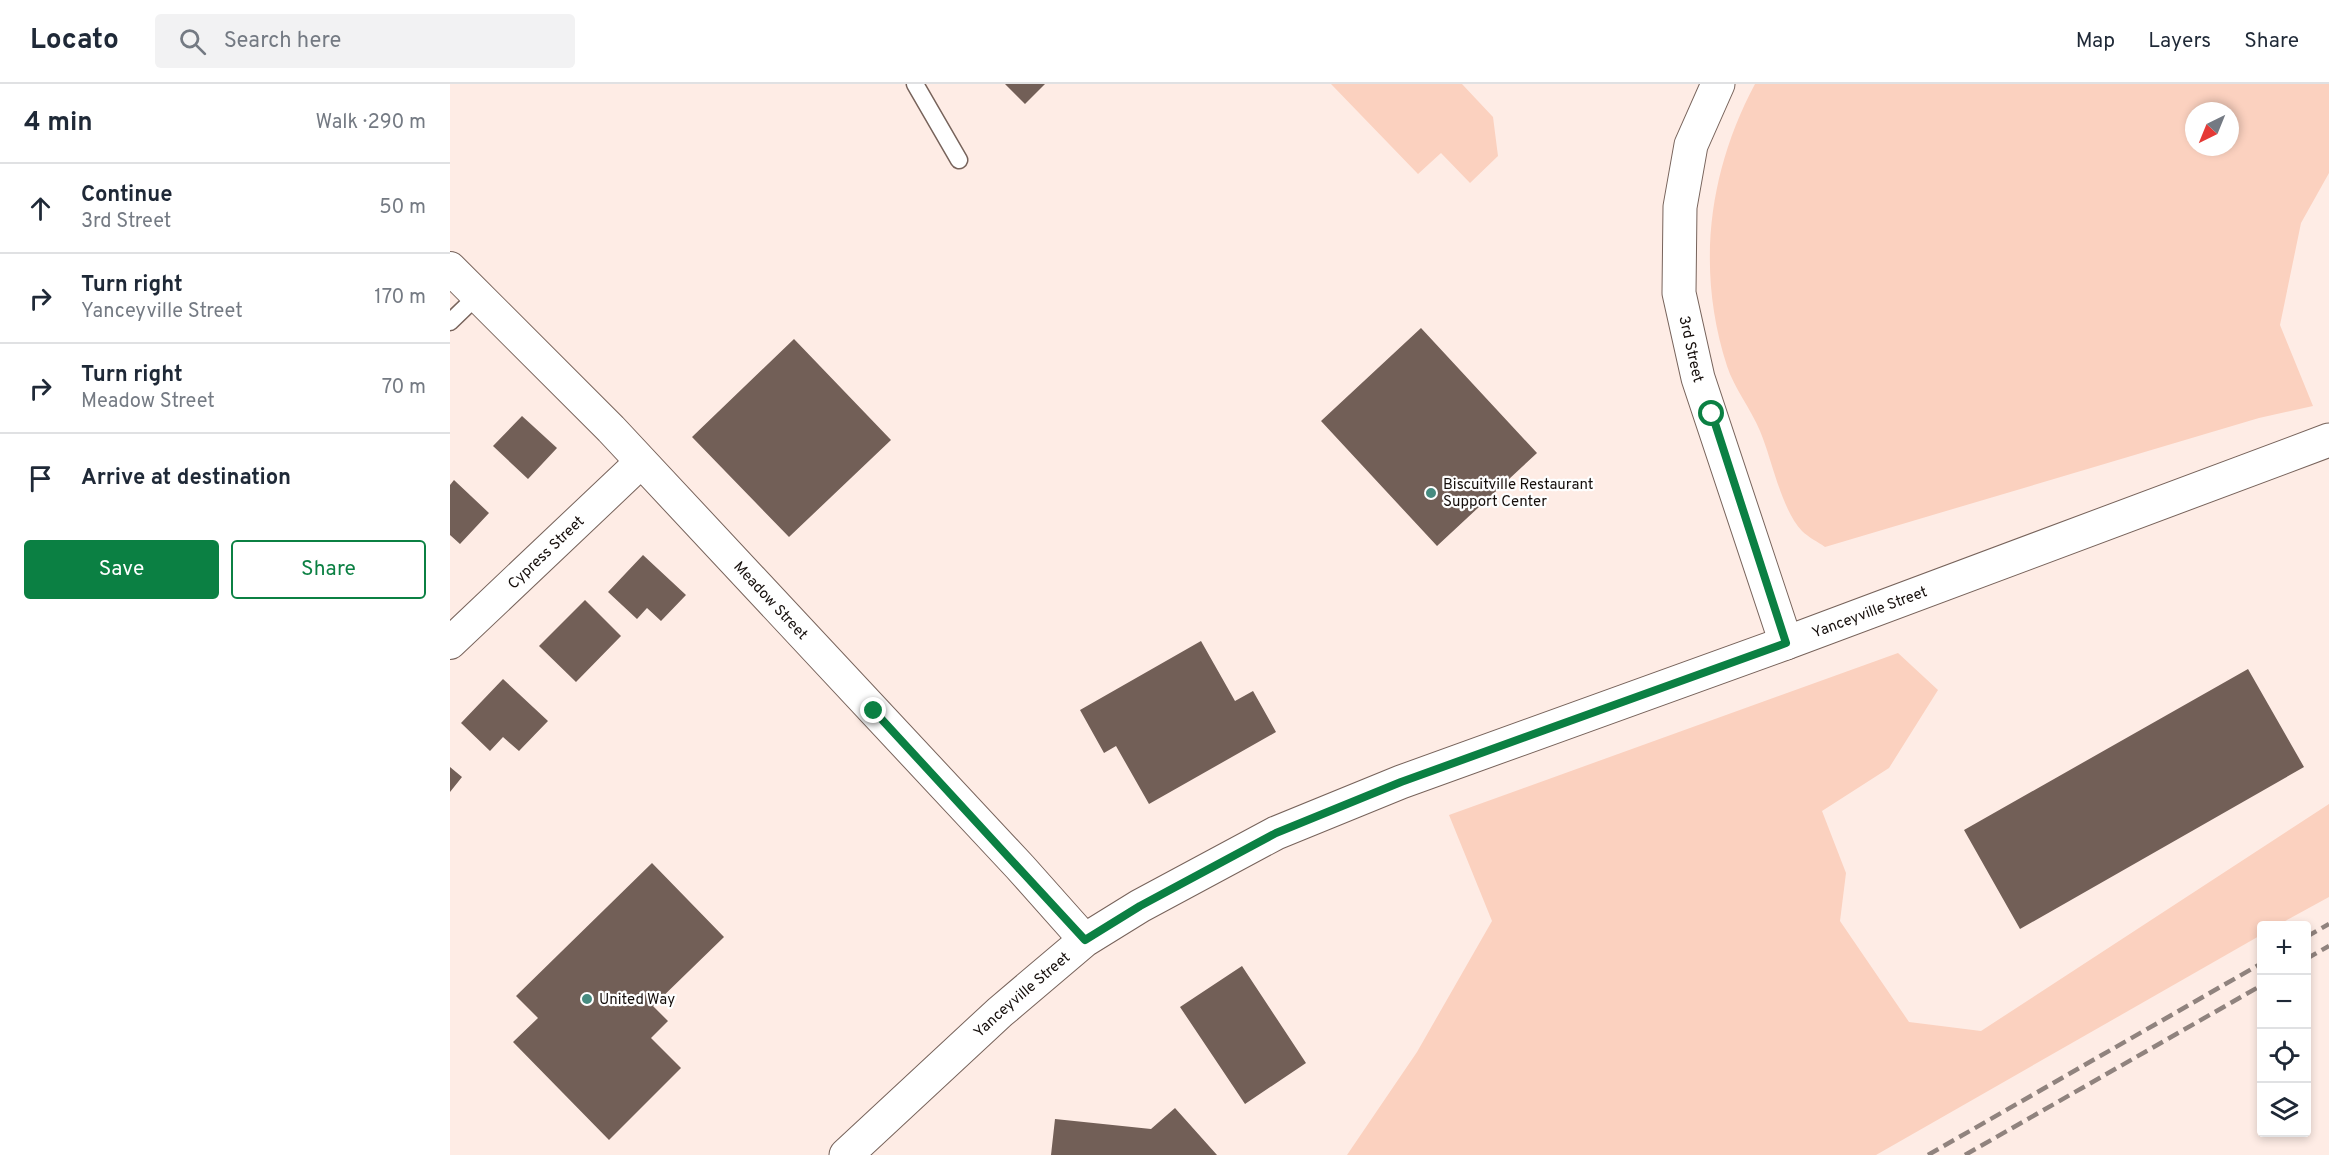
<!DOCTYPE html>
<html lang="en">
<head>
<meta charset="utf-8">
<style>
	:root { --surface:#fff; --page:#f2f2f3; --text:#1f2937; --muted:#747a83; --line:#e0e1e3; --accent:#0b8043 }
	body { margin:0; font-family:Overpass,sans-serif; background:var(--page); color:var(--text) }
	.controls { position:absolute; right:18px; bottom:18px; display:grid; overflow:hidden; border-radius:6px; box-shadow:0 3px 9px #0003 }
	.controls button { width:54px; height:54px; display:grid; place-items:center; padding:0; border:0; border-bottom:2px solid var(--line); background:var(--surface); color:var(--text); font:30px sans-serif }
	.compass { position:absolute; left:1735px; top:18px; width:54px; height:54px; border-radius:50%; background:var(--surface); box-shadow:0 3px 9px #0003; rotate:223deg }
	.stop { position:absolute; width:18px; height:18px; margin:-14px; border:4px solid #0b8043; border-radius:50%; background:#fff }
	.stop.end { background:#0b8043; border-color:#fff; box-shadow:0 2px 6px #0008 }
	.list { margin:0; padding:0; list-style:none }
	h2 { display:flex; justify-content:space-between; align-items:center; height:78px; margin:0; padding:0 24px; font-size:26px }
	h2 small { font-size:20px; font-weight:400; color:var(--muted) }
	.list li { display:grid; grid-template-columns:39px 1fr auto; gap:18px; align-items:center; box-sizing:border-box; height:90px; padding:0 24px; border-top:2px solid var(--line) }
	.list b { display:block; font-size:22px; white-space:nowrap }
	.list p { margin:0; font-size:20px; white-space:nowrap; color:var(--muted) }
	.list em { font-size:20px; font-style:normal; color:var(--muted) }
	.actions { display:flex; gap:12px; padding:18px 24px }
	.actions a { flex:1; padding:14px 0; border:2px solid var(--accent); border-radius:6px; text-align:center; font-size:21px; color:var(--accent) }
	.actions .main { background:var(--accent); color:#fff }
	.icon { flex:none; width:33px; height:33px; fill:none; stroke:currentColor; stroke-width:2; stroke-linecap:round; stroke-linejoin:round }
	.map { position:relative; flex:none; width:1879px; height:1071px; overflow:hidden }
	header { display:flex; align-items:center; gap:36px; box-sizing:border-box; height:84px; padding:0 30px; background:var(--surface); border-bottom:2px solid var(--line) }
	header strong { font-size:28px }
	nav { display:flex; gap:33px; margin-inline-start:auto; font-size:21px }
	.search { width:420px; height:54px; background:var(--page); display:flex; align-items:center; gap:15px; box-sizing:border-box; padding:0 21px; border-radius:6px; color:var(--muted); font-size:22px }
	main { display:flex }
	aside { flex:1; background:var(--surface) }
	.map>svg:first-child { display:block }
	.green { fill:#fbd1bf; fill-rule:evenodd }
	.building { fill:#725f57 }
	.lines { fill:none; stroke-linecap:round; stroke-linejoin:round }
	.lane-casing { stroke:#77635b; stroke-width:19 }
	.street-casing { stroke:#77635b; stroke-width:34 }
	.secondary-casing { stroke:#77635b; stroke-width:35 }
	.lane { stroke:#fff; stroke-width:16 }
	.street { stroke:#fff; stroke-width:32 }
	.secondary { stroke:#fff; stroke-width:33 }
	.rail { stroke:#90837e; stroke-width:4.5; stroke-dasharray:12 6; stroke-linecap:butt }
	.route { stroke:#0b8043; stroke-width:8 }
	.poi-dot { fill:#468b80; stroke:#fefefe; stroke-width:2 }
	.labels { text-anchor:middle; stroke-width:4.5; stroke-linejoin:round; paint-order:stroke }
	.street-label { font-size:15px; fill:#150e0b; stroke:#fefefe }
	.poi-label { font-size:15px; fill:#150e0b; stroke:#fefefe; text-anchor:start }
</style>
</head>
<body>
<header>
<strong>Locato</strong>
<div class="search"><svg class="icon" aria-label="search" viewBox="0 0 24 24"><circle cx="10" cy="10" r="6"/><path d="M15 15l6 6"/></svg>Search here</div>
<nav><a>Map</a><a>Layers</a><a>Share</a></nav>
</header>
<main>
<aside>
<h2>4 min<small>Walk · 290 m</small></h2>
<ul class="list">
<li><svg class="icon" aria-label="ahead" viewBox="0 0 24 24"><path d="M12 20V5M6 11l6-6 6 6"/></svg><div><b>Continue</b><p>3rd Street</p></div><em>50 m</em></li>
<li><svg class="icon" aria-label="right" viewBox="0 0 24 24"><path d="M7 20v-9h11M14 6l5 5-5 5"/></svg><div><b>Turn right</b><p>Yanceyville Street</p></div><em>170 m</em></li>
<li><svg class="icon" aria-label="right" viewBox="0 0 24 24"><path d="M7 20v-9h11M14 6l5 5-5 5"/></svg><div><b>Turn right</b><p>Meadow Street</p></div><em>70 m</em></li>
<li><svg class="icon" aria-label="arrive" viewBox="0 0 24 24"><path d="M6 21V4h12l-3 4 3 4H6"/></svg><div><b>Arrive at destination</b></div></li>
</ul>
<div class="actions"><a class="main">Save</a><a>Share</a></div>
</aside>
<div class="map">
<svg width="1879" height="1071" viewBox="0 0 1879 1071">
	<rect width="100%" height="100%" fill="#feece5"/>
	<path class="green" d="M881 0H1012L1043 33 1048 72 1020 99 991 69 968 90Z
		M1305 0H1879V89L1851 139 1830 241 1863 322 1809 334 1375 463C1368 458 1358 453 1352 447 1331 425 1322 375 1310 347 1301 325 1284 304 1277 282 1246 186 1258 88 1305 0ZM1744 27H1780V63H1744Z
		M1448 569 1488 606 1439 684 1372 727 1396 789 1390 837 1459 938 1531 947 1879 720V813L1828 841 1812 842 1811 851 1426 1071H897L967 968 1042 837 999 731Z"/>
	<path class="building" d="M555 0H595L575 20Z
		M971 244 1087 369 987 462 871 337Z
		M344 255 441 356 339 453 242 353Z
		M72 332 107 364 78 395 43 362Z
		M4 396 39 429 10 460 0 451V401Z
		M193 471 236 511 211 537 197 524 187 535 158 508Z
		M135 516 171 552 126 598 89 562Z
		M751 557 785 617 803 607 826 648 699 720 666 662 654 669 630 626Z
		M1798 585 1854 683 1570 845 1514 746Z
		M53 595 98 637 69 667 53 653 40 667 11 639Z
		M0 683 12 693 0 708Z
		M202 779 274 853 203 922 218 937 201 954 231 984 159 1056 63 958 88 934 66 912Z
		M792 882 856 979 795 1020 730 923Z
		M725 1024 767 1071H601L605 1035 701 1045Z"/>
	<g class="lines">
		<defs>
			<path id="lane" d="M465 0 509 76
				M0 238 28 211"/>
			<g id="street">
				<path id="s1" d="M0 184 161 345 570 783 635 856"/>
				<path id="s2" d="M0 559 191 378"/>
			</g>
			<g id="secondary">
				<path id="s3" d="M1268 0 1241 61 1230 123 1229 209 1248 294 1336 559"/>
				<path id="s4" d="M396 1071 550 928 635 856 690 822 826 749 951 698 1336 559 1879 356"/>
			</g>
		</defs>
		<use href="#lane" class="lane-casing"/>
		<use href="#street" class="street-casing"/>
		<use href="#secondary" class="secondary-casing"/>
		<use href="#lane" class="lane"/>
		<use href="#street" class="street"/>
		<use href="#secondary" class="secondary"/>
		<path class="rail" d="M1856 853 1879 840
			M1856 875 1879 862
			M1478 1071 1812 879
			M1515 1071 1812 901"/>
	</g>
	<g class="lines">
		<path class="route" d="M424 627 635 856 690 822 826 749 951 698 1336 559 1262 330"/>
	</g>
	<g class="poi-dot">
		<circle cx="981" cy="409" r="6"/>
		<circle cx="137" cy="915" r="6"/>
	</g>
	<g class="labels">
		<g class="street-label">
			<text dy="5" stroke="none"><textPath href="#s3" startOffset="273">3rd Street</textPath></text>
			<text dy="5" stroke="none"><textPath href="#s2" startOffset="132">Cypress Street</textPath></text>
			<text dy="5" stroke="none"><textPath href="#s1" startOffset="462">Meadow Street</textPath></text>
			<text dy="5" stroke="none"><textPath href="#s4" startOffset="1174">Yanceyville Street</textPath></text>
			<text dy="5" stroke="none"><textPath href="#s4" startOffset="238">Yanceyville Street</textPath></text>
		</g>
		<g class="poi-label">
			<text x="993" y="405">Biscuitville Restaurant<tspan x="993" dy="17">Support Center</tspan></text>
			<text x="149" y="920">United Way</text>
		</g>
	</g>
</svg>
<div class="controls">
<button>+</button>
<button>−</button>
<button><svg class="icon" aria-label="locate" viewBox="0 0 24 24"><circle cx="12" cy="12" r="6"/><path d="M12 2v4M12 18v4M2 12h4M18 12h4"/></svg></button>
<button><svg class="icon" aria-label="layers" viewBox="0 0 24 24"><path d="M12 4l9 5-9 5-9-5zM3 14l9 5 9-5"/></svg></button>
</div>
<svg class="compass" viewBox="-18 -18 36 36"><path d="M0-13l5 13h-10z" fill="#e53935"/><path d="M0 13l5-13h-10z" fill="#747a83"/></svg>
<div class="stop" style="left:1262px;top:330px"></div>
<div class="stop end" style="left:424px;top:627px"></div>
</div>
</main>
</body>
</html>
